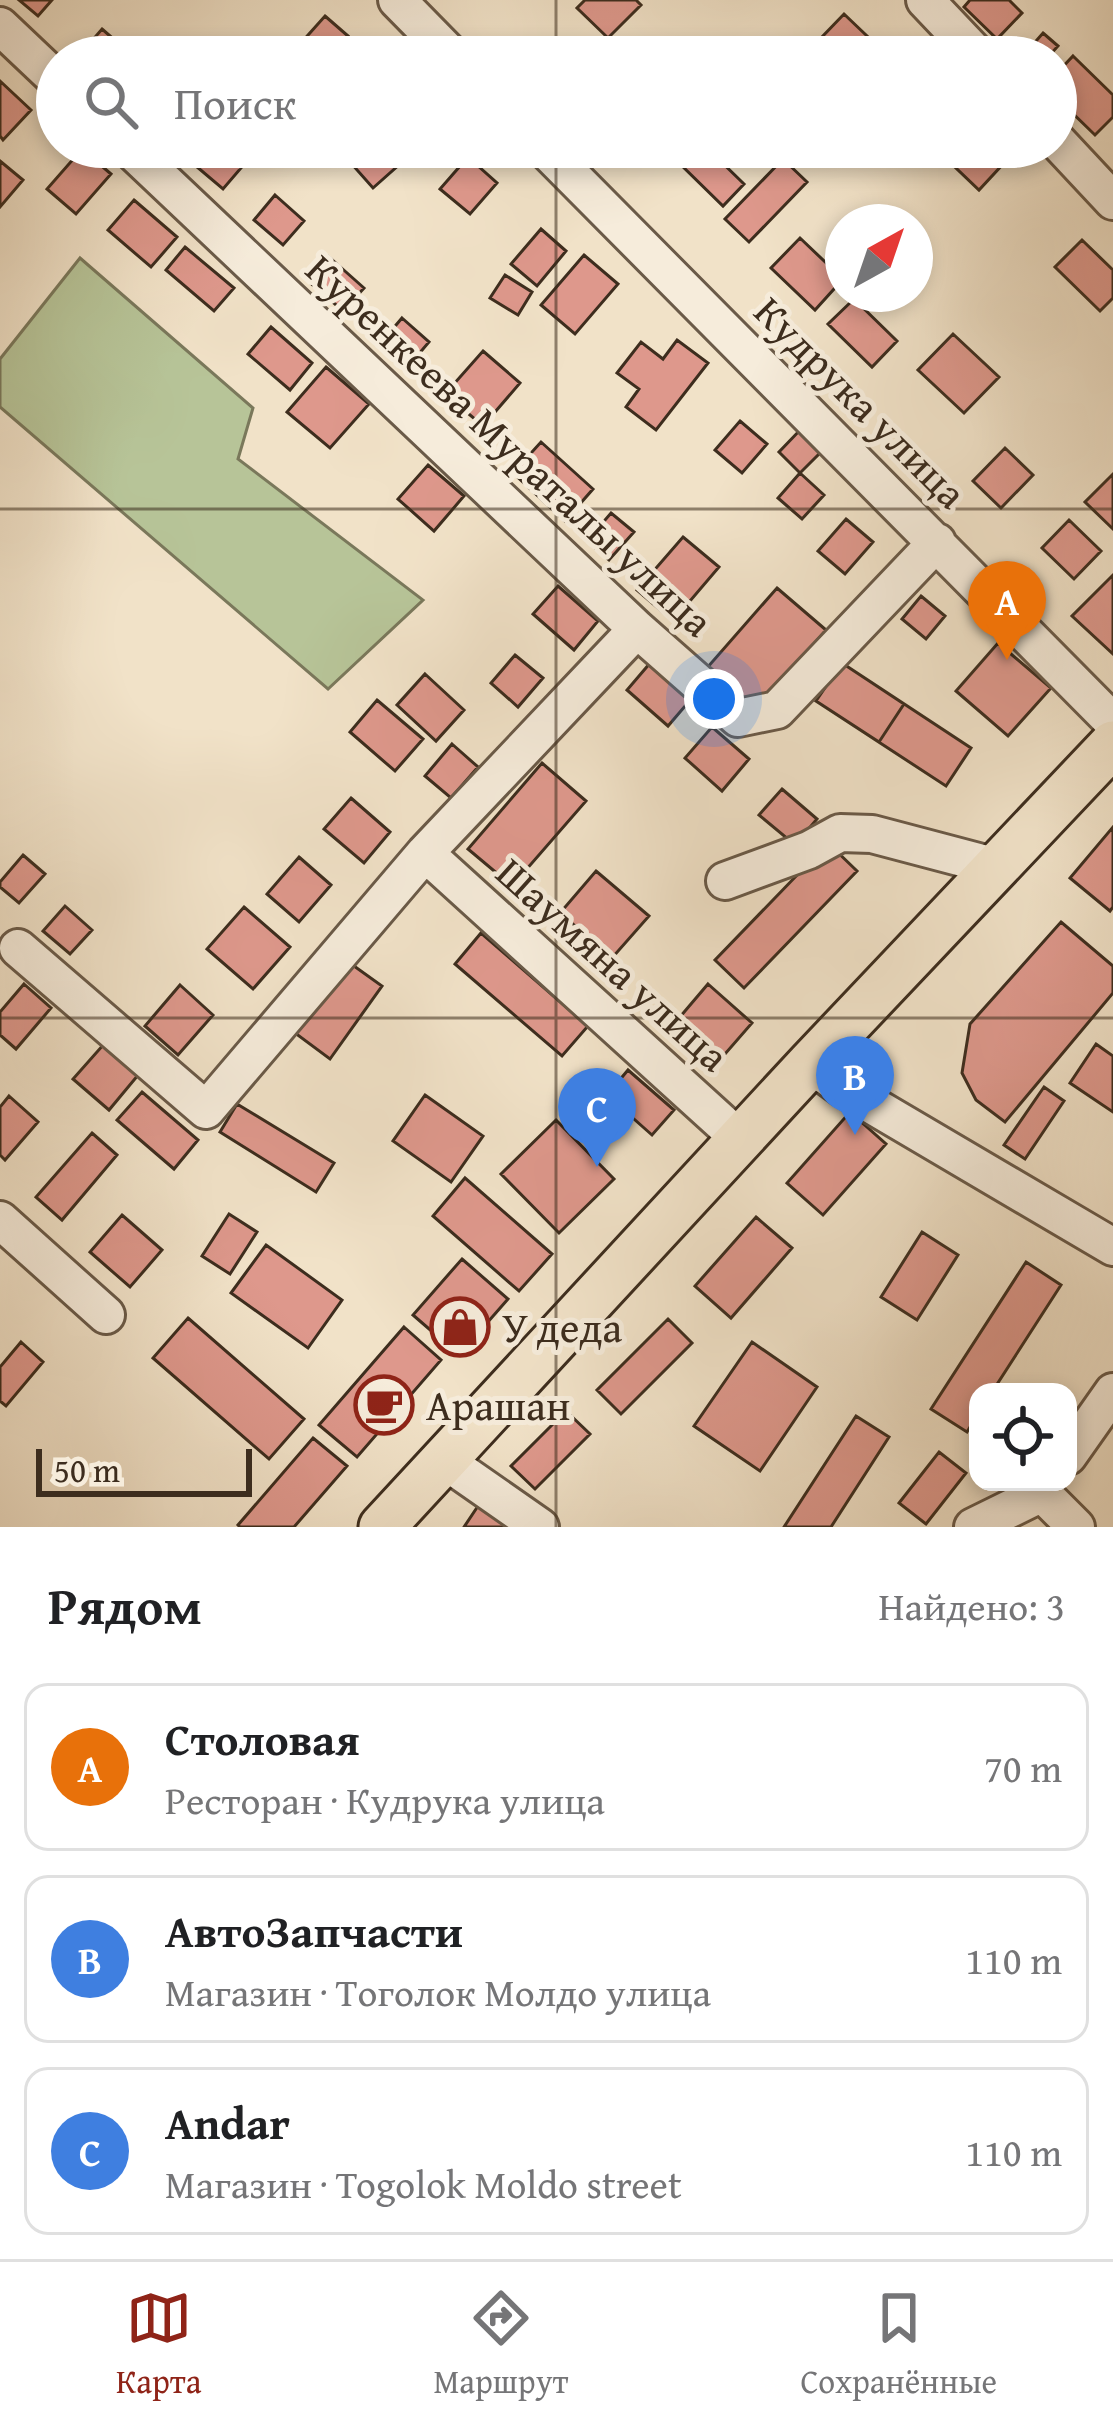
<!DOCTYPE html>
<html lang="ru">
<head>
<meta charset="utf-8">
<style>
	:root { --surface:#fff; --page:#f6f6f6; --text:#202124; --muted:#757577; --line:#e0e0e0; --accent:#8f2418 }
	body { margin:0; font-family:"Gentium Book Plus",serif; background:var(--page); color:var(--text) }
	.controls { position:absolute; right:36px; bottom:36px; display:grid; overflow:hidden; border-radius:24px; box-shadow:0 6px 18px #0003 }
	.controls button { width:108px; height:108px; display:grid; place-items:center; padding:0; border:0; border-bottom:3px solid var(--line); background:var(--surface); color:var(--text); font:60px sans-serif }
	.compass { position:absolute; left:825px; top:204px; width:108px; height:108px; border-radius:50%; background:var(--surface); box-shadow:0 6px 18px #0003; rotate:40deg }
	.scale { position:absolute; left:36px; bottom:30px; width:216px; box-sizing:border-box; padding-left:12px; border:6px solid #3d2d1e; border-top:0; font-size:33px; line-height:42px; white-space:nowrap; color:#3d2d1e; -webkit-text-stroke:9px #f6ecdb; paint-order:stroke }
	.you { position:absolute; left:714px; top:699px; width:42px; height:42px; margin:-30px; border:9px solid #fff; border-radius:50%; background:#1a73e8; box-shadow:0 0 0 18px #1a73e833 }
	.badge { display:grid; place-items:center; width:78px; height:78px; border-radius:50%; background:var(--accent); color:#fff; font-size:39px; font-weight:700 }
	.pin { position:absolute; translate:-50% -99px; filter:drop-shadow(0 3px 6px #0008) }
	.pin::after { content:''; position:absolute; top:63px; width:42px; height:36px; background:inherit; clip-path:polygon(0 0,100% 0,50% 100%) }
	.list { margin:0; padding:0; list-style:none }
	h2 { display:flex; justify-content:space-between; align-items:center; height:156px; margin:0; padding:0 48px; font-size:51px }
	h2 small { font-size:39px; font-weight:400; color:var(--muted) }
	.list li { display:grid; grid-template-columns:78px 1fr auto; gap:36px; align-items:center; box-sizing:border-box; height:168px; margin:0 24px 24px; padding:0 24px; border:3px solid var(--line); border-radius:24px }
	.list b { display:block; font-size:45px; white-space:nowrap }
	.list p { margin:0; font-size:39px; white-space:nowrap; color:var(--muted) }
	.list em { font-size:39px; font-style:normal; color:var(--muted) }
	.icon { flex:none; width:66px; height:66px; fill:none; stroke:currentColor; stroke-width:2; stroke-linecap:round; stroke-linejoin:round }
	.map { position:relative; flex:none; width:1113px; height:1527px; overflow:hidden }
	.search { position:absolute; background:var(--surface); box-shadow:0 6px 18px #0003; left:36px; right:36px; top:36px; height:132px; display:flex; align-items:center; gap:30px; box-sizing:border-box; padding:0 42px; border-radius:66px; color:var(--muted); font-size:45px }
	.sheet { height:732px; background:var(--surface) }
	nav { display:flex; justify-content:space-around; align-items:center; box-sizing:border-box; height:168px; border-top:3px solid var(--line); background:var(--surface); font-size:33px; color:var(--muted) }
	nav a { display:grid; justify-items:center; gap:6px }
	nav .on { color:var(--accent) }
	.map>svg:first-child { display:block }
	.green { fill:#b7c498; stroke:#7a785b; stroke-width:3 }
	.building { fill:#de988c; stroke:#3d2d1e; stroke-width:3 }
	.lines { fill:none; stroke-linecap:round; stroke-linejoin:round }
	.minor-casing { stroke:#6a5a48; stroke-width:42 }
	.major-casing { stroke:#3d2d1e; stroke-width:51 }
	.minor { stroke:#f6ecdb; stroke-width:36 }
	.major { stroke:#f1e2c8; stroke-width:45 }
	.grid { fill:none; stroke:#3d2d1e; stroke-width:3; stroke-opacity:0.55 }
	.labels { text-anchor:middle; stroke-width:10; stroke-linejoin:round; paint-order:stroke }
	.street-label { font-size:42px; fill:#3d2d1e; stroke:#f6ecdb }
	.poi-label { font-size:42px; fill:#3d2d1e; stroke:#f6ecdb; text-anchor:start }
</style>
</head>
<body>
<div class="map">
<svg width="1113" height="1527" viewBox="0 0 1113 1527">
	<rect width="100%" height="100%" fill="#f1e2c8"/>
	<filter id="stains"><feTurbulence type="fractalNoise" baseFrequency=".00167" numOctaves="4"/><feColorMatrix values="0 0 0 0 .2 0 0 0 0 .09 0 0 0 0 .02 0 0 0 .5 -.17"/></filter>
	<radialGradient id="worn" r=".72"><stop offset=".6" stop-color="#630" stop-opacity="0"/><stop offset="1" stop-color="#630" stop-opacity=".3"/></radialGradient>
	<path class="green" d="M80 258 253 408 238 459 423 600 328 689 0 407V359Z"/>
	<path class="building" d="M19 0H52L38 16Z
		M585 0H636L641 5 608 38 577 8Z
		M970 0H1009L1022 13 997 39 964 7Z
		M844 14 889 57H841L821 38Z
		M325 16 348 36 330 57H316L301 43Z
		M102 29 132 55 131 57H78Z
		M1043 33 1058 46 1048 57H1022Z
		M1073 56 1113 95V117L1095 135 1056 97V74Z
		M0 81 31 110 3 140 0 136Z
		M202 147H217L241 168 223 189 190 161Z
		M349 147H403L410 155 373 188 342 153Z
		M687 147H706L744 184 723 206 675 159Z
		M934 147H987L1004 163 979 190Z
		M82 149 111 174 76 214 47 189Z
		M468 157 497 183 470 214 440 189Z
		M783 159 807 182 749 242 725 219Z
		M0 161 23 180 0 207Z
		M275 195 304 221 283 245 254 220Z
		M134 200 177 237 151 267 108 230Z
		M541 229 566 251 537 286 511 264Z
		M800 238 843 279 815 310 771 268Z
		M915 240 930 254 915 270Z
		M1082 240 1113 270V298L1100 311 1055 267Z
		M185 247 234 288 214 311 166 270Z
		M584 255 618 284 575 334 541 305Z
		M328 256 364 288 343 311 307 280Z
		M505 275 532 292 518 315 490 298Z
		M854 299 897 341 872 367 828 324Z
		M402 318 429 342 406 369 379 345Z
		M271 327 312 363 290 390 248 354Z
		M953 334 999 377 964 413 918 370Z
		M677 340 708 363 656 430 626 407 639 389 617 373 641 342 663 359Z
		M483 351 520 383 483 426 445 394Z
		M326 367 369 404 330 448 287 412Z
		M740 421 767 444 742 473 715 450Z
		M801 429 823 450 800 473 779 452Z
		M541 442 593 489 565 521 513 473Z
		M1005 448 1033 475 1001 508 973 481Z
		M428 465 464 496 434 531 398 499Z
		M800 473 824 495 802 519 778 498Z
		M1113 474V529L1085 502Z
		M611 513 634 532 609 560 587 541Z
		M846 519 873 542 845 574 818 551Z
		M1069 520 1101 551 1074 579 1042 548Z
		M683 537 719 567 673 621 637 590Z
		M1113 575V654L1072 616Z
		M558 586 598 621 574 650 533 614Z
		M777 588 826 630 755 712 706 669Z
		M921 596 945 616 926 639 902 619Z
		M998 643 1051 688 1008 736 956 691Z
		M515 655 543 678 518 707 491 683Z
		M651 662 692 698 668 726 627 690Z
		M842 663 971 748 946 786 816 701Z
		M842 663 904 704 879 742 816 701Z
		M425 674 464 710 436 741 397 705Z
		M377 700 423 739 395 771 350 732Z
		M712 727 749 759 722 791 685 758Z
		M452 744 478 767 451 798 425 776Z
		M542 763 586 801 512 886 468 849Z
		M782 789 817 819 795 845 759 815Z
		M351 798 390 832 364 863 324 829Z
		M1113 827V907L1110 911 1070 878Z
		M828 843 857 871 744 988 715 960Z
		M23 855 45 874 19 903 0 887V882Z
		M299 857 331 885 299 922 267 894Z
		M596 871 649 916 612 958 560 913Z
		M65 906 92 930 70 954 43 931Z
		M244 907 290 947 253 989 207 949Z
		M1061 922 1113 966V993L1005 1122 976 1100 962 1073 970 1024Z
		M481 933 588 1026 562 1056 455 964Z
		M347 961 382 986 330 1059 295 1033Z
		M24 984 51 1008 16 1049 0 1035V1012Z
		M708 984 752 1023 712 1069 668 1031Z
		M180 985 213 1015 178 1055 145 1026Z
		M104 1044 139 1074 109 1110 73 1079Z
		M1096 1044 1113 1056V1112L1070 1083Z
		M628 1070 674 1110 652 1135 607 1095Z
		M1044 1087 1064 1101 1025 1159 1004 1145Z
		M142 1092 198 1140 174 1169 117 1120Z
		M425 1095 483 1136 451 1182 393 1141Z
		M9 1096 38 1122 5 1160 0 1155V1107Z
		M237 1104 334 1163 316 1192 220 1132Z
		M850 1112 886 1144 823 1215 787 1183Z
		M556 1120 614 1179 559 1233 501 1174Z
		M92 1133 117 1155 62 1220 36 1197Z
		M465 1178 552 1254 519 1291 433 1216Z
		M229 1214 257 1232 230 1274 202 1256Z
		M122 1215 162 1250 130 1287 90 1252Z
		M756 1217 792 1248 731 1318 695 1286Z
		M922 1232 958 1255 917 1320 881 1297Z
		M266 1245 342 1300 308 1348 231 1293Z
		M462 1259 508 1299 459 1355 413 1315Z
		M1026 1262 1061 1285 992 1392H978V1414L967 1432 931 1409Z
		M188 1318 304 1419 269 1459 153 1358Z
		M668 1319 692 1343 621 1414 597 1390Z
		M404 1327 441 1360 357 1457 319 1425Z
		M21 1342 43 1362 6 1406 0 1401V1367Z
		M752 1342 817 1387 760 1471 694 1426Z
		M566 1411 590 1434 535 1489 511 1466Z
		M856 1416 889 1437 831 1527H784Z
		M313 1438 347 1466 294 1527H240L238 1525Z
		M939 1452 966 1473 926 1524 899 1503Z
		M478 1506 510 1527H464Z"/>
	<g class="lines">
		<defs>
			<path id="minor" d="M397 0 453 57
				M925 0 979 57
				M0 26 57 80
				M1056 140 1113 201
				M128 147 637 629 738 718 777 710 937 542
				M543 147 1113 722
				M425 853 741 1140
				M725 881 809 850 840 833 872 834 997 867
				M18 948 206 1110 425 853 637 629
				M810 1064 843 1088 1113 1247
				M0 1220 106 1315
				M1068 1456 1113 1392
				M444 1460 540 1527
				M973 1527 1042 1493 1076 1527"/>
			<path id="major" d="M382 1527 810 1064 1113 744"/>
		</defs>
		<use href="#minor" class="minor-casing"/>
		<use href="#major" class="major-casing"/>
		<use href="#minor" class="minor"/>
		<use href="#major" class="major"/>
	</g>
	<path class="grid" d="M556 0V57M556 147V1527M0 509H1113M0 1018H1113"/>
	<defs>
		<symbol id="shop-ring" viewBox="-11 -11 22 22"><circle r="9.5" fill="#f6ecdb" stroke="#8f2418" stroke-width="1.5"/><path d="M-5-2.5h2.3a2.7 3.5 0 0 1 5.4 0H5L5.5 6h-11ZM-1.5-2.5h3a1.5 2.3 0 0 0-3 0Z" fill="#8f2418"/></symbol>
		<symbol id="cafe-ring" viewBox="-11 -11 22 22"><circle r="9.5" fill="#f6ecdb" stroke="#8f2418" stroke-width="1.5"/><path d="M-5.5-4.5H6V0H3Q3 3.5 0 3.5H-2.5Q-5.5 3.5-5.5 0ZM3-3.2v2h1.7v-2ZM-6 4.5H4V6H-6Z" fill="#8f2418"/></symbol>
	</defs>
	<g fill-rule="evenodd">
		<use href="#shop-ring" x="427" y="1294" width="66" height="66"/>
		<use href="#cafe-ring" x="351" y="1372" width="66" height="66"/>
	</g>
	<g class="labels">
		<g class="street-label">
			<text transform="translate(861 402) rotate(45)" y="15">Кудрука улица</text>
			<text transform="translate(510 445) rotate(43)" y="15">Куренкеева Мураталы улица</text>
			<text transform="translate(613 964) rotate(42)" y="15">Шаумяна улица</text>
		</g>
		<g class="poi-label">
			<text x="502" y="1342">У деда</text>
			<text x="426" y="1420">Арашан</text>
		</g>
	</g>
	<rect width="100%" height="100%" filter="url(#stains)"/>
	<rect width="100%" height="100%" fill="url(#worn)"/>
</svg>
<div class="controls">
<button><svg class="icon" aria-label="locate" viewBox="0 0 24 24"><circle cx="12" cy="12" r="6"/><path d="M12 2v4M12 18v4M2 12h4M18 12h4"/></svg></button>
</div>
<svg class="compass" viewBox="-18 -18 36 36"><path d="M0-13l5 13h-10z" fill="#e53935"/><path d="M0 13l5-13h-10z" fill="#757577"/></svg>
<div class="scale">50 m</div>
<div class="you"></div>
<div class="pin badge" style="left:1007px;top:660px;background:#e8710a">A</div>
<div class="pin badge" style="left:855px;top:1135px;background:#3f7fe0">B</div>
<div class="pin badge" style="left:597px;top:1167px;background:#3f7fe0">C</div>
<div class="search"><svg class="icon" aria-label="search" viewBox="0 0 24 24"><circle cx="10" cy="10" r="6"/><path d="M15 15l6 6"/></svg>Поиск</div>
</div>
<section class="sheet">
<h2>Рядом<small>Найдено: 3</small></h2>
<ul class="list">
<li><span class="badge" style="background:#e8710a">A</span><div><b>Столовая</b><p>Ресторан · Кудрука улица</p></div><em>70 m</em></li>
<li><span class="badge" style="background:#3f7fe0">B</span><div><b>АвтоЗапчасти</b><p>Магазин · Тоголок Молдо улица</p></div><em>110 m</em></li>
<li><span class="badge" style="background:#3f7fe0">C</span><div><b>Andar</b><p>Магазин · Togolok Moldo street</p></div><em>110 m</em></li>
</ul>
</section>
<nav>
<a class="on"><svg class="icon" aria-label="map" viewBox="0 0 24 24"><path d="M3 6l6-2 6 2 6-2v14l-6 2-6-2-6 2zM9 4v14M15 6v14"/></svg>Карта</a>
<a><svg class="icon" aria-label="directions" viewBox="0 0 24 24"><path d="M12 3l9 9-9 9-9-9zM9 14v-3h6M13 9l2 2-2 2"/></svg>Маршрут</a>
<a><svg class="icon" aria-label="saved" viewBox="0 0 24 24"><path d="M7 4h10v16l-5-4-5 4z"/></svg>Сохранённые</a>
</nav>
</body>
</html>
